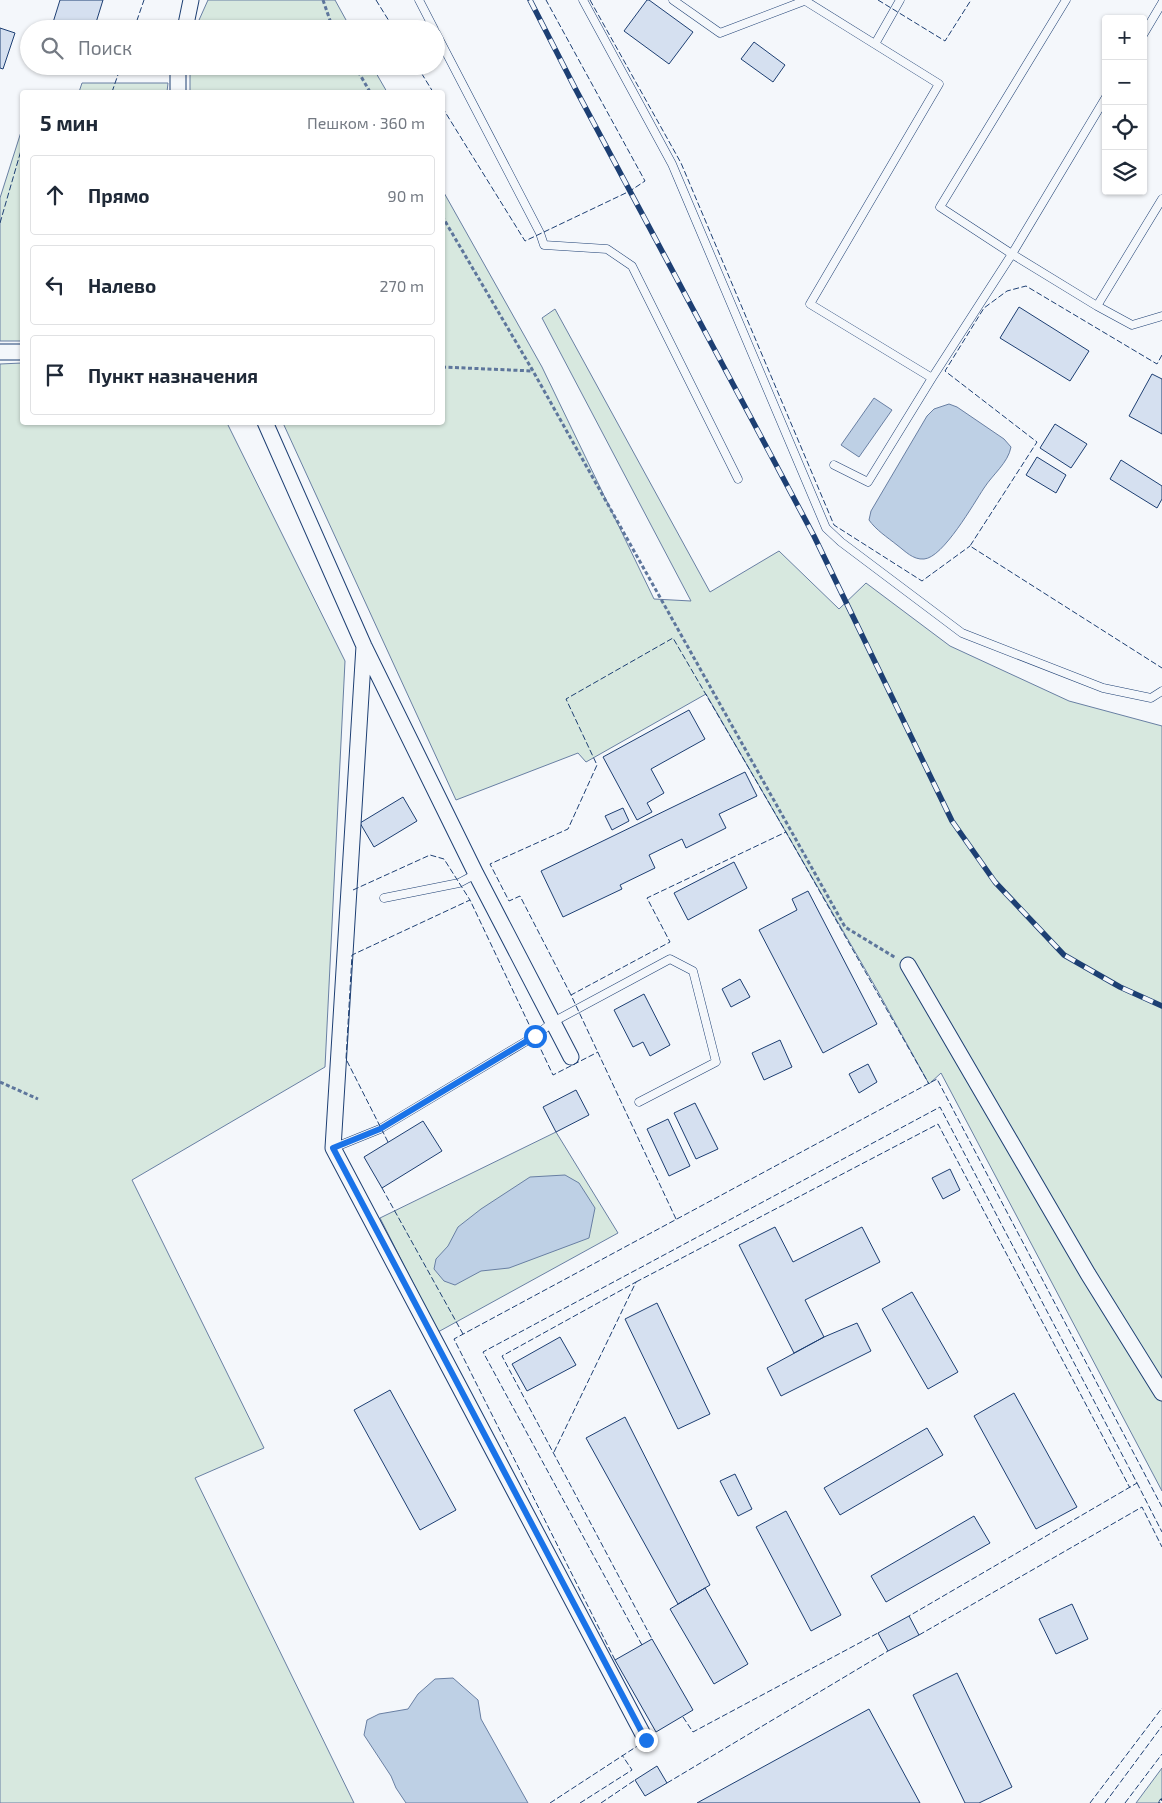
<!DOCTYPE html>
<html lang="ru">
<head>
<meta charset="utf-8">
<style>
	:root { --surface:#fff; --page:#f2f2f3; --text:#1f2937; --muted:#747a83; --line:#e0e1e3 }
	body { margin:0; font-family:"Exo 2",sans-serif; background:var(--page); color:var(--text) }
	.controls { position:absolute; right:15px; top:15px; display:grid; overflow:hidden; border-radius:5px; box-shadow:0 1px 4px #0004 }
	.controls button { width:45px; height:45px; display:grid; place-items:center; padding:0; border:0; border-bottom:1px solid var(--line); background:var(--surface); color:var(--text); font:25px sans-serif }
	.stop { position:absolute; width:15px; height:15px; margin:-11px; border:4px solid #1a73e8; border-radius:50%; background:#fff }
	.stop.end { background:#1a73e8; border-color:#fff; box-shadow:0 1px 5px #0008 }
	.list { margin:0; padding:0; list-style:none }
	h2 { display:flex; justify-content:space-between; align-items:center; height:65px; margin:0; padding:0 20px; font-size:21px }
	h2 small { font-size:16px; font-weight:400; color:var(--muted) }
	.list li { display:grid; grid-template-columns:32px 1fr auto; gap:15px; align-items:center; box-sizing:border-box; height:80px; margin:0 10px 10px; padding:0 10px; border:1px solid var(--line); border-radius:5px }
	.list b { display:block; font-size:19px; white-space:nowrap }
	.list em { font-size:16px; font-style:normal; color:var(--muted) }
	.icon { flex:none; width:28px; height:28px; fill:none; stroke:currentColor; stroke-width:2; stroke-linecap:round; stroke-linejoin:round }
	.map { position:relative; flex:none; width:1162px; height:1803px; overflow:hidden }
	.search { position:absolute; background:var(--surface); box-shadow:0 1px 4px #0004; left:20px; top:20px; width:425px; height:55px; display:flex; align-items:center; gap:12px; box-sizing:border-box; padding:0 18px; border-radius:28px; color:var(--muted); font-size:19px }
	.panel { position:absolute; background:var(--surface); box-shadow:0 1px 4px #0004; left:20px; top:90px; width:425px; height:335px; border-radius:5px }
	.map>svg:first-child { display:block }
	.green { fill:#d7e8df; stroke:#687fa3 }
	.water { fill:#bed0e5; stroke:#687fa3 }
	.building { fill:#d5e0f0; stroke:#1d3f73 }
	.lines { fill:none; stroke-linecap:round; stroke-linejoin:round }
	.lane-casing { stroke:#1d3f73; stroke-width:9 }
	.street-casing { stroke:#1d3f73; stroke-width:17 }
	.path { stroke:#5e769c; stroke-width:3; stroke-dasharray:4 2.5; stroke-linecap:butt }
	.lane { stroke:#f4f7fb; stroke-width:8 }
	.street { stroke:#f4f7fb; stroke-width:15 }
	.rail-casing { stroke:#1d3f73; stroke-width:5.5 }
	.rail { stroke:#f4f7fb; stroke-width:4; stroke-dasharray:11; stroke-linecap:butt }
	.fence { stroke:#1d3f73; stroke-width:1; stroke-dasharray:6 2.5; stroke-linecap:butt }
	.route { stroke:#1a73e8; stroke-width:6 }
</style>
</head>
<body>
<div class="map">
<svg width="1162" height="1803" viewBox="0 0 1162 1803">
	<rect width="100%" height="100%" fill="#f4f7fb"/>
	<path class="green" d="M208 0H335L351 29H195Z
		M190 66H372L387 92H190Z
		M82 83H168L167 92H79Z
		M21 132H22V341H0V198Z
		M443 191 542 367 654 599 691 601 542 318 555 309 710 592 779 551 839 609 866 583 950 646 1069 701 1162 726V1491L941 1073 929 1084 876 988 706 694 586 762 578 753 456 800 283 423 442 422Z
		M22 363V422L227 423 345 661 325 1067 132 1180 264 1448 195 1478 354 1803H0V364Z
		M556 1132 618 1233 438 1332 380 1218Z
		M1162 1768V1803H1136Z"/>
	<path class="water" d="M874 398 892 410 859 457 841 445Z
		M949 404 957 407 1004 439 1011 447C1008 463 993 474 984 488 974 503 943 558 924 559 913 560 905 551 897 545 887 537 876 530 869 520L871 511 927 416 934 409Z
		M565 1175 579 1183 595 1208 589 1238 509 1268 481 1271 455 1285 444 1281 434 1269 436 1259 448 1246 458 1227 481 1209 530 1177Z
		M453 1678 478 1700 481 1719 528 1803H406L396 1788 391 1776 364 1735 367 1720 379 1714 408 1709 418 1694 435 1679Z"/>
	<path class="building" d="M60 0H103L94 29H51Z
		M647 0H649L693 32 669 64 624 31Z
		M0 28 15 33 3 69 0 68Z
		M754 42 785 65 773 82 741 59Z
		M1019 307 1089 351 1070 381 1000 338Z
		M1152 374 1162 379V434L1129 416Z
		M1055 424 1087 444 1071 468 1040 448Z
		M1037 457 1066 475 1056 493 1026 475Z
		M1121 460 1162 486V499L1157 508 1110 479Z
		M689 710 705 739 651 769 664 793 647 803 652 812 637 820 603 757Z
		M745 772 757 796 719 814 726 828 686 848 682 839 649 855 655 868 620 885 622 889 563 917 541 871Z
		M403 797 417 821 374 847 360 823Z
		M623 808 629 821 612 830 605 816Z
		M734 862 747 888 688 920 674 893Z
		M808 891 877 1024 823 1053 759 930 797 910 792 899Z
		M740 979 750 997 731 1007 722 989Z
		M644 994 670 1045 650 1056 643 1042 633 1047 614 1010Z
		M780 1040 792 1067 764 1080 752 1053Z
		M868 1064 877 1082 859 1093 849 1074Z
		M576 1090 589 1115 556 1132 543 1107Z
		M695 1103 718 1149 696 1159 674 1113Z
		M668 1119 690 1166 669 1176 647 1129Z
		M423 1121 442 1151 382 1188 364 1157Z
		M950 1169 960 1190 943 1199 932 1178Z
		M775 1227 793 1262 862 1227 880 1262 805 1300 824 1337 794 1353 739 1245Z
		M912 1292 958 1372 928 1389 882 1309Z
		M657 1303 710 1414 678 1429 625 1319Z
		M857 1323 871 1351 781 1396 767 1368 824 1337Z
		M560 1337 576 1365 527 1391 512 1364Z
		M390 1390 456 1510 420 1530 354 1410Z
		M1014 1393 1077 1507 1036 1529 974 1416Z
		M625 1417 710 1585 678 1604 586 1438Z
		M927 1428 943 1455 840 1515 824 1488Z
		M735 1474 752 1509 738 1516 720 1481Z
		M786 1511 841 1615 811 1631 756 1527Z
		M974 1516 990 1543 886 1602 871 1576Z
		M705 1588 748 1664 714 1684 670 1609Z
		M1072 1604 1088 1639 1056 1654 1039 1619Z
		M909 1616 919 1635 888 1651 878 1633Z
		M652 1639 693 1710 656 1732 615 1660Z
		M957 1673 1012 1787 979 1803H965L913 1695Z
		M869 1709 920 1803H697Z
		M657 1766 667 1783 645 1796 635 1780Z"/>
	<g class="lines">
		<defs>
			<path id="lane" d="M419 0 434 29
				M583 0 672 164 826 528 841 542 962 633 1103 688 1151 698 1162 691
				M673 0 720 33 804 1
				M804 0 939 84 810 304 932 378
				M1066 0 940 207 1012 254 1097 306 1162 199
				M436 33 540 233 544 245 607 249 632 266 738 479
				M1143 35 1162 3
				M875 44 900 0
				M1097 306 1132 325 1162 316
				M834 465 868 482 932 378 1012 254 1106 97
				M384 898 459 883 476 874
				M333 1148 380 1129 535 1036 553 1022 670 959 693 971 716 1062 639 1102"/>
			<path id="street" d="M185 29 191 0
				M178 66V92
				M0 352H22
				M265 422 364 646 476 874 571 1057
				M364 646 333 1148 646 1740
				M908 965 1088 1274 1162 1393"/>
		</defs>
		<use href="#lane" class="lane-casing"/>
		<use href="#street" class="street-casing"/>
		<path class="path" d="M323 0 333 29
			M355 66 370 92
			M442 216 533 371 845 927 896 958
			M442 367 533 371
			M0 1082 38 1099"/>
		<use href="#lane" class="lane"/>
		<use href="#street" class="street"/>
		<defs>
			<path id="rail" d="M530 0 575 88 814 536 952 821 995 882 1064 955 1120 987 1162 1006
				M1161 1803 1162 1801"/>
		</defs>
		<use href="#rail" class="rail-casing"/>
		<use href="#rail" class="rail"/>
		<path class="fence" d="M376 0 394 29
			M590 0 681 163 834 525 922 581 970 546
			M878 0 945 41 971 0
			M134 29 144 0
			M417 66 433 92
			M112 92 121 66
			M442 107 525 241 630 191 645 181 546 0
			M0 223 22 147
			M1162 355 1157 364 1026 286 1007 291 984 308 945 371 1037 442 970 546 1162 668
			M353 890 430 855 444 859 470 900
			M571 995 520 896 509 901 490 864 568 829 597 765 566 699 673 638 786 832
			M388 1142 346 1059 352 955 470 900 553 1075 598 1052
			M382 1188 463 1334
			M676 1219 571 995 670 942 647 898 786 832 929 1084
			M636 1282 938 1124 1130 1488
			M554 1452 636 1282 502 1356 652 1639
			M1137 1483 1162 1532
			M919 1635 1142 1507 1162 1547
			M642 1645 483 1352 940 1107 1137 1483 909 1616
			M615 1660 454 1339 937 1079 1162 1507
			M683 1717 693 1732 878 1633
			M667 1783 888 1651
			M550 1803 642 1743
			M580 1803 632 1770 622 1755
			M601 1803 635 1780
			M1090 1803 1162 1708
			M1105 1803 1162 1726
			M1125 1803 1162 1754"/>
	</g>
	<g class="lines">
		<path class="route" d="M535 1036 380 1129 333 1148 646 1740"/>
	</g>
</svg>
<div class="controls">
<button>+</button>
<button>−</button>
<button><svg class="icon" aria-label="locate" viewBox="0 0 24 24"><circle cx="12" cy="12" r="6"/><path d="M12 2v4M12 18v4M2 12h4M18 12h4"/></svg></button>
<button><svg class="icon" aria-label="layers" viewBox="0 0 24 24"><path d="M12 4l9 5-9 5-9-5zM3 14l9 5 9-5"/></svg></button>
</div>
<div class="stop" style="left:535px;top:1036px"></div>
<div class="stop end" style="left:646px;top:1740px"></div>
<div class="search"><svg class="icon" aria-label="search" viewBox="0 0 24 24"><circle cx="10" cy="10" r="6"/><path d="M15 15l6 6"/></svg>Поиск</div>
<section class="panel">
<h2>5 мин<small>Пешком · 360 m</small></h2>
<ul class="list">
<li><svg class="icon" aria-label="ahead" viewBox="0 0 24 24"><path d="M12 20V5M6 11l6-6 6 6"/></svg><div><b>Прямо</b></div><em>90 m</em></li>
<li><svg class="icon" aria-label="left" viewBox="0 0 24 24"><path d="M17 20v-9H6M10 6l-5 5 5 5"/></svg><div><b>Налево</b></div><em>270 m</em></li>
<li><svg class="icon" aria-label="arrive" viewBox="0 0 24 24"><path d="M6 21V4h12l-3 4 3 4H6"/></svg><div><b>Пункт назначения</b></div></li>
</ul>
</section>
</div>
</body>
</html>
